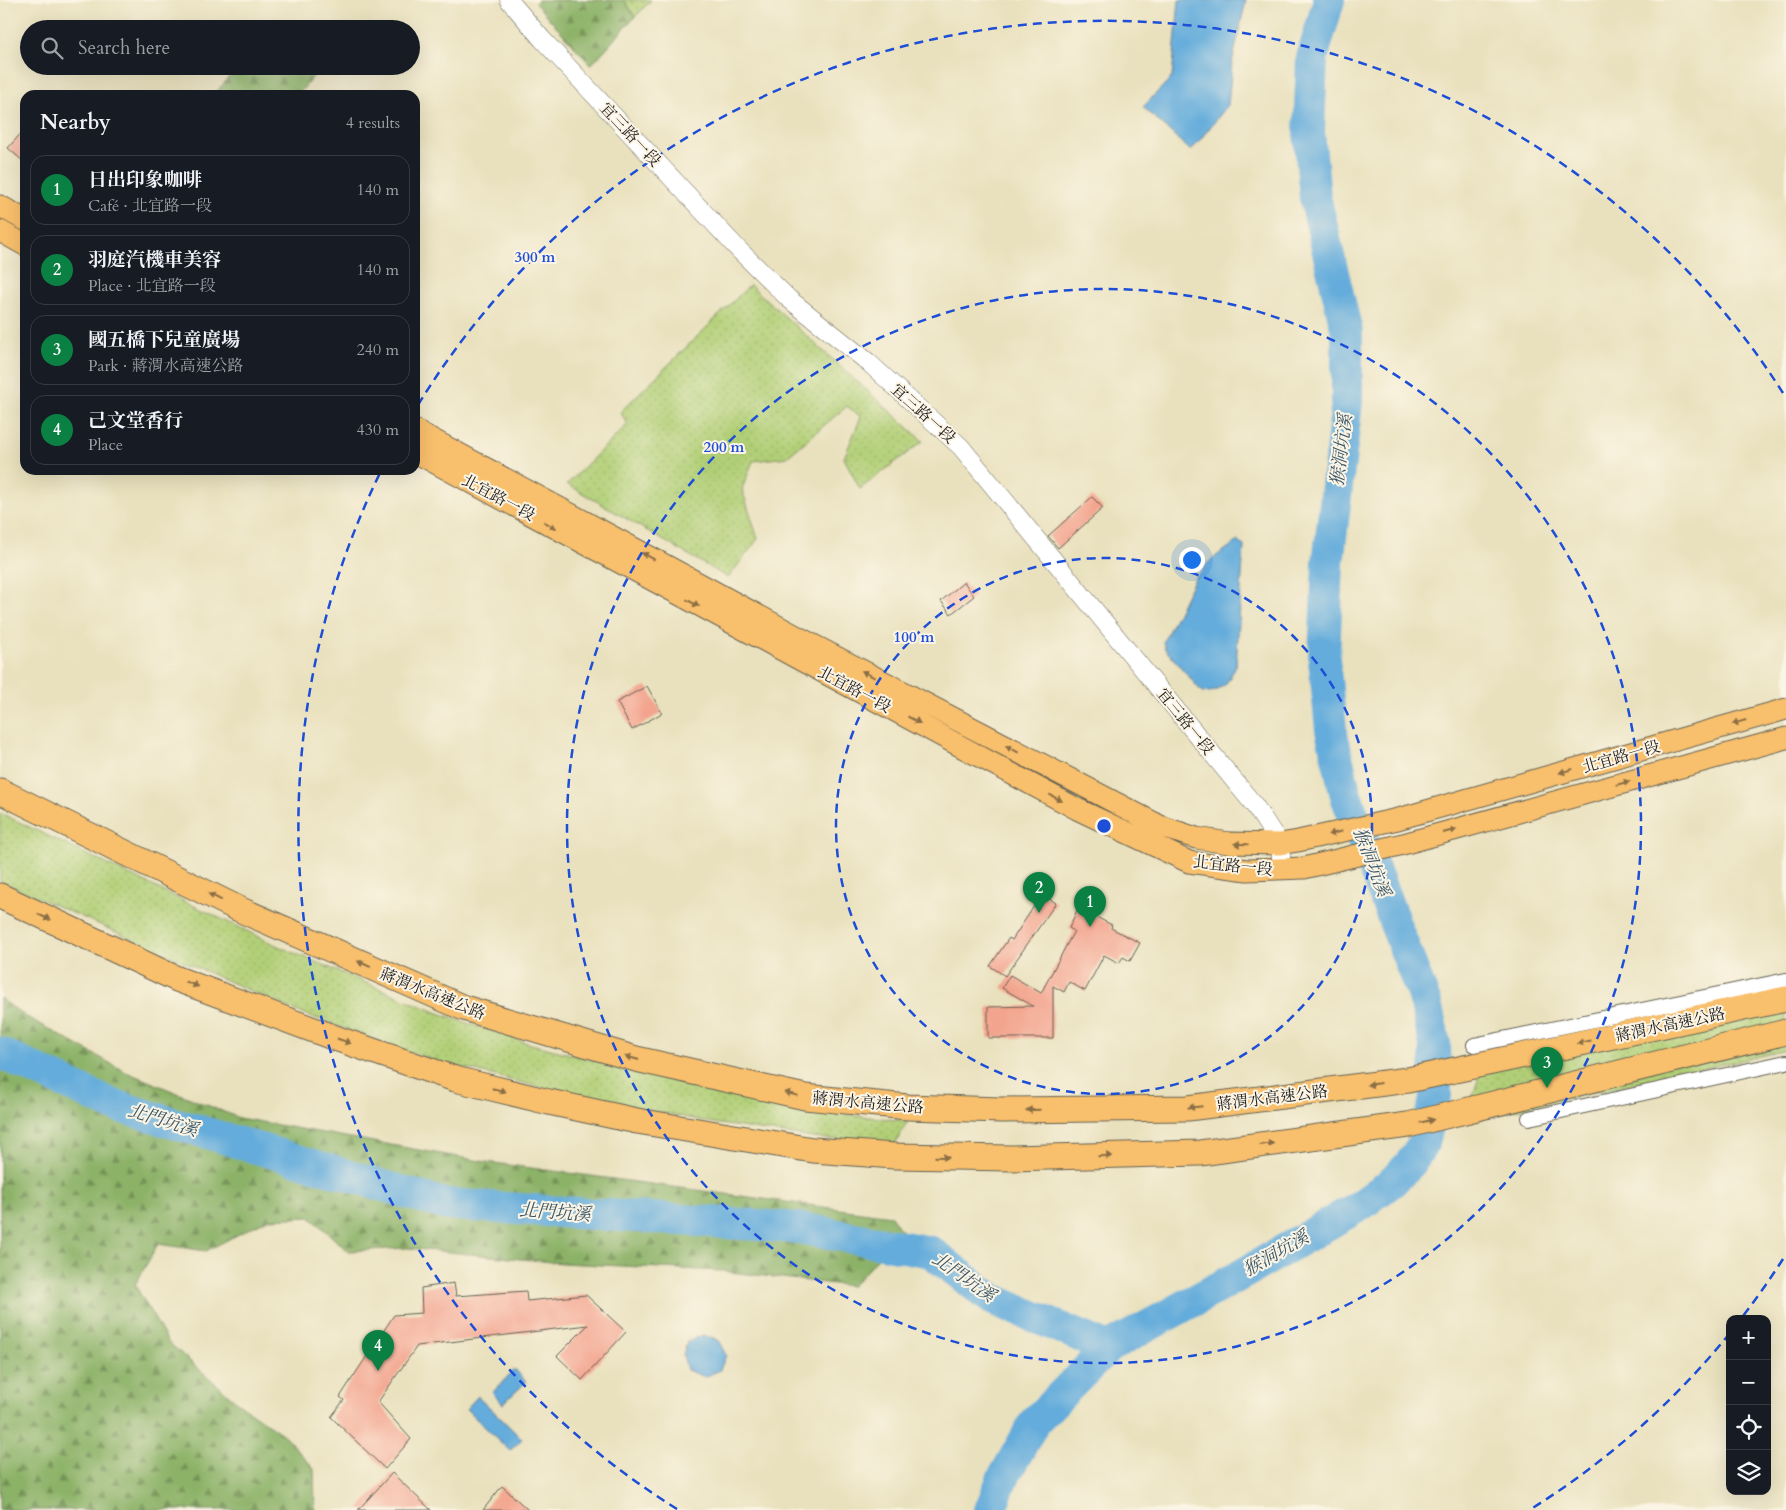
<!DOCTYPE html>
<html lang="en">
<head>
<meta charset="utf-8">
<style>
	:root { --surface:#171b24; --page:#20242c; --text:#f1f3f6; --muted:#9ea1a6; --line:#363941; --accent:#0b8043 }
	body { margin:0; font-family:Cardo,"Noto Serif TC",serif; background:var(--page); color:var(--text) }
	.controls { position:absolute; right:15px; bottom:15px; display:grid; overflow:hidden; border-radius:10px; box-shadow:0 5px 20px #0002 }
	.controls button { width:45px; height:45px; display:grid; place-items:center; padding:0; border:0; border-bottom:1px solid var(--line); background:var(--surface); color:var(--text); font:25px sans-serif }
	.you { position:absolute; left:1191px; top:559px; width:18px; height:18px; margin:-12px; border:4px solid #fff; border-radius:50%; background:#1a73e8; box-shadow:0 0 0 8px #1a73e833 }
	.badge { display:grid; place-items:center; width:32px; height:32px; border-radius:50%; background:var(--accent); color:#fff; font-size:16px; font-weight:700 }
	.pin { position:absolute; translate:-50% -41px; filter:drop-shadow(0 1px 2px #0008) }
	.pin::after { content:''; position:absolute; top:26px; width:18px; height:15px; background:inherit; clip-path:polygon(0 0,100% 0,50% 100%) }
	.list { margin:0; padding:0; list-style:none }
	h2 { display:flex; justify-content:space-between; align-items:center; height:65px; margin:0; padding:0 20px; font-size:21px }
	h2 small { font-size:16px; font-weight:400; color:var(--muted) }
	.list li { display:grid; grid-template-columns:32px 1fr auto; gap:15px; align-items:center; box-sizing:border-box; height:70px; margin:0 10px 10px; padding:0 10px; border:1px solid var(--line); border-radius:15px }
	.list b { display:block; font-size:19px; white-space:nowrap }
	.list p { margin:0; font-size:16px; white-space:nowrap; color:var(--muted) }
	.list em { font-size:16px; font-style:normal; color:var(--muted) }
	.icon { flex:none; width:28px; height:28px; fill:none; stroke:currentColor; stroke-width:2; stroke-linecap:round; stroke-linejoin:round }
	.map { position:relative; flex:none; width:1786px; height:1510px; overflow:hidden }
	.search { position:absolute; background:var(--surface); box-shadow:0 5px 20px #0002; left:20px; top:20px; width:400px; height:55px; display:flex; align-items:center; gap:12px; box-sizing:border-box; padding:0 18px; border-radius:28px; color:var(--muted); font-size:19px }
	.panel { position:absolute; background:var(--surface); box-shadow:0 5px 20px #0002; left:20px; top:90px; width:400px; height:385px; border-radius:15px }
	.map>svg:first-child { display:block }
	.green { fill:url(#green-dots); stroke:#667649 }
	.forest { fill:url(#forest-firs); stroke:#546742 }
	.water { fill:#63acdb; stroke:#40647c }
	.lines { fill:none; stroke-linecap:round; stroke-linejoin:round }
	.river { stroke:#63acdb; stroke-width:32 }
	.building { fill:#f3a48e }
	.minor-casing { stroke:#646154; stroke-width:16 }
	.tertiary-casing { stroke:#646154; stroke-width:19 }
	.primary-casing { stroke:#646154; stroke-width:23 }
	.motorway-casing { stroke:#646154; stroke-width:27 }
	.minor { stroke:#fff; stroke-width:14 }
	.tertiary { stroke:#fff; stroke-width:18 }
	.primary { stroke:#f8bf6c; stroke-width:21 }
	.motorway { stroke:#f8bf6c; stroke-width:25 }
	.oneway { fill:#8a6e44 }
	.ring { fill:none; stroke:#1d4ed8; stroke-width:2.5; stroke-dasharray:9 6 }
	.labels { text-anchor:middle; stroke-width:4; stroke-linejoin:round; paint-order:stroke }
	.street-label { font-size:16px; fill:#1c1c1c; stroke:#fcf5e5 }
	.water-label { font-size:18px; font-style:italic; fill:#385668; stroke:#fcf5e5 }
	.centre { fill:#1d4ed8; stroke:#fcf5e5; stroke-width:2.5 }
	.ring-label { font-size:15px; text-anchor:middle; font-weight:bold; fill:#1d4ed8; stroke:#fcf5e5; stroke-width:4; stroke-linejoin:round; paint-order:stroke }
</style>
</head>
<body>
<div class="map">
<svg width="1786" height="1510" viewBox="0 0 1786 1510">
	<defs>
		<pattern id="green-dots" width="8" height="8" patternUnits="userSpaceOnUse" patternTransform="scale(1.25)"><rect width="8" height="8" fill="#b1cf76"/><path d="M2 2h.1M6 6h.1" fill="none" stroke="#98b166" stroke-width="1.8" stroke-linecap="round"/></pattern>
		<pattern id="forest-firs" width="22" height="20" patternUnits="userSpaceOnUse" patternTransform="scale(1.25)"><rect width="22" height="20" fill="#8cb267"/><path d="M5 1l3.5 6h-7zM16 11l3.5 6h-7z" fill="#729054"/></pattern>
	</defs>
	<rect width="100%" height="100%" fill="#fcf5e5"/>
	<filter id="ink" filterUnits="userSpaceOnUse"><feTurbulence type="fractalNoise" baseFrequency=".02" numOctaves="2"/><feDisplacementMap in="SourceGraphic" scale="10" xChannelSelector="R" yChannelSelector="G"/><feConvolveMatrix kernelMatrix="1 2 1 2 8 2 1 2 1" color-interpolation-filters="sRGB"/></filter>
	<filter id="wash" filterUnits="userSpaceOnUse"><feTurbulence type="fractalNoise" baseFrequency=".0096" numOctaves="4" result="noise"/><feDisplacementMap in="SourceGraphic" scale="20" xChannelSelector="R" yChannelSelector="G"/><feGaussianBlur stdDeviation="1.12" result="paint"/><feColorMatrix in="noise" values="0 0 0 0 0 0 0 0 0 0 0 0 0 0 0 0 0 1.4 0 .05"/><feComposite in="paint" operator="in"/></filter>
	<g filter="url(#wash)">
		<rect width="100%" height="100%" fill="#e9e1bd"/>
		<path class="green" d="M624 0H651L635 17Z
			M750 285 923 441 860 489 844 458 861 417 847 406 787 457 753 461 742 489 758 539 728 578 567 484 628 424 620 412Z
			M0 813 280 947 438 1013 527 1043 687 1084 800 1110 908 1121 895 1144 814 1138 713 1123 559 1092 432 1060 296 1011 0 881Z
			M1786 991V1050L1464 1122 1487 1054Z"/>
		<path class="forest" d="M538 0H624L635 17 591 65 535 3Z
			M238 66H322L298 95H214Z
			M0 998 25 1016 126 1072 239 1118 486 1162 891 1216 902 1232 852 1286 721 1271 562 1263 407 1248 348 1251 310 1217 268 1219 206 1251 158 1244 135 1285 168 1342 238 1403 285 1436 314 1469 315 1508 317 1510H0Z"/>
		<path class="water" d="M1179 0H1246L1232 63 1228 105 1191 151 1143 107 1172 77Z
			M1238 541 1244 546 1236 666 1226 684 1215 691 1203 693 1165 649 1163 642 1195 578 1212 559Z
			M703 1335 718 1340 726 1355 720 1370 705 1377 687 1370 683 1355 687 1342Z
			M515 1369 526 1382 503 1404 492 1393Z
			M478 1396 522 1439 510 1451 466 1409Z"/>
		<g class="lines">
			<path class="river" d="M0 1053 113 1105 444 1204 799 1228 931 1252 992 1299 1108 1348
				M990 1510 1002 1480 1035 1421 1108 1348 1248 1271 1361 1205 1392 1182 1410 1164 1424 1142 1436 1096 1435 1044 1426 1004 1346 796 1331 730 1324 659 1328 563 1347 402V332L1315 197 1309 132 1312 58 1329 0"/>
		</g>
		<g id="blocks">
			<path class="building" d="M25 129V163L8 148Z
				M1092 497 1103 508 1058 548 1048 536Z
				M964 582 974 596 951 614 941 601Z
				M647 686 662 713 632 730 617 702Z
				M1042 894 1056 903 1005 976 990 966 1009 938 1012 940Z
				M1078 908 1112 925 1111 928 1140 943 1130 961 1123 957 1119 963 1104 955 1085 991 1069 982 1064 992 1053 986V1038H988V1007L1033 1006 1002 988 1010 975 1041 993 1074 931 1069 928Z
				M454 1283 456 1296 526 1291 527 1301 586 1295 626 1332 582 1380 557 1356 588 1325 417 1346 378 1402 411 1439 385 1469 331 1417 344 1400 340 1397 394 1315 422 1313 421 1288Z
				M392 1473 431 1510H358Z
				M502 1486 528 1510H483Z"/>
		</g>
	</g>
	<g filter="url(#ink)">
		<use href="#blocks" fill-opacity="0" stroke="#646154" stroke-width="1"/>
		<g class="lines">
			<defs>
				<path id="minor" d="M1474 1045 1786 980
					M1529 1118 1786 1062"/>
				<path id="tertiary" d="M509 0 542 39 738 249 789 299 868 362 961 447 1255 806 1280 844 1282 870"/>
				<path id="primary" d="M0 206 25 220
					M0 231 25 245
					M415 430 798 637 1160 826 1196 838 1229 843 1280 844 1298 841 1398 819 1786 709
					M415 452 1077 809 1189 862 1247 870 1304 868 1403 844 1786 738"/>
				<path id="motorway" d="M0 791 241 910 464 1008 636 1059 805 1097 908 1107 1001 1110 1188 1108 1408 1080 1786 999
					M0 896 177 979 338 1039 455 1079 549 1102 637 1121 813 1150 894 1156 1011 1158 1200 1153 1408 1125 1786 1032"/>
			</defs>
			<use href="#minor" class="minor-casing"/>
			<use href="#tertiary" class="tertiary-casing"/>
			<use href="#primary" class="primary-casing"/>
			<use href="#motorway" class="motorway-casing"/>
			<use href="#minor" class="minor"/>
			<use href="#tertiary" class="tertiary"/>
			<use href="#primary" class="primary"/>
			<use href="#motorway" class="motorway"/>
		</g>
		<defs><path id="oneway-solid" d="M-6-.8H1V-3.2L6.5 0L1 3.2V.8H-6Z" transform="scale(1.25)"/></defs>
		<g class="oneway">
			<use href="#oneway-solid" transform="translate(550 525) rotate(28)"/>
			<use href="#oneway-solid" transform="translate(648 556) rotate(-152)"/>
			<use href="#oneway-solid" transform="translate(693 603) rotate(28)"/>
			<use href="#oneway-solid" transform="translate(868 674) rotate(-152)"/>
			<use href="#oneway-solid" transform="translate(914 720) rotate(29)"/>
			<use href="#oneway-solid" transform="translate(1739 722) rotate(164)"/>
			<use href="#oneway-solid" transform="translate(1012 749) rotate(-152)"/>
			<use href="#oneway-solid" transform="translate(1566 771) rotate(164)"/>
			<use href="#oneway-solid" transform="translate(1623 783) rotate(-15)"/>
			<use href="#oneway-solid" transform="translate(1056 798) rotate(28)"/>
			<use href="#oneway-solid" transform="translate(1450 831) rotate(-15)"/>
			<use href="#oneway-solid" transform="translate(1335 833) rotate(167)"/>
			<use href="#oneway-solid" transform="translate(1241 844) rotate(-179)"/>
			<use href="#oneway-solid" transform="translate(215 897) rotate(-154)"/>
			<use href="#oneway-solid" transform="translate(44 917) rotate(25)"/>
			<use href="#oneway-solid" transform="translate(364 964) rotate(-156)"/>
			<use href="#oneway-solid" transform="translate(192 984) rotate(21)"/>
			<use href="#oneway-solid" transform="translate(344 1041) rotate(19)"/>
			<use href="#oneway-solid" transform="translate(1584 1042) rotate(168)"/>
			<use href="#oneway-solid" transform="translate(632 1058) rotate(-165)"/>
			<use href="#oneway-solid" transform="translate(1374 1084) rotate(173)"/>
			<use href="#oneway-solid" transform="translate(499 1090) rotate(14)"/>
			<use href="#oneway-solid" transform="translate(791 1094) rotate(-167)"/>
			<use href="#oneway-solid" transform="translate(1195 1107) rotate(174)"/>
			<use href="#oneway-solid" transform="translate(1033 1110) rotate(179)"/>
			<use href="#oneway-solid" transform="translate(1427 1121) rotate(-14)"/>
			<use href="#oneway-solid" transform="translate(1267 1144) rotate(-8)"/>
			<use href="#oneway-solid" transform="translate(1105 1156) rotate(-1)"/>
			<use href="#oneway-solid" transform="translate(942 1157) rotate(1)"/>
		</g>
	</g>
	<g class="ring">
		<circle cx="1104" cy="826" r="268"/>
		<circle cx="1104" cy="826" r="537"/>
		<path d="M1783 1259A805 805 0 0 1 1743 1316M1730 1333A805 805 0 0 1 1531 1509M677 1509A805 805 0 0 1 380 473M418 405A805 805 0 0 1 1783 393"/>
	</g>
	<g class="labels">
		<g class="street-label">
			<text transform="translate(631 134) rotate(47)" y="6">宜三路一段</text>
			<text transform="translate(924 413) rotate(42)" y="6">宜三路一段</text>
			<text transform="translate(499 497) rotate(28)" y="6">北宜路一段</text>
			<text transform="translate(855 689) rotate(28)" y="6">北宜路一段</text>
			<text transform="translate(1186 721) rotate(51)" y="6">宜三路一段</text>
			<text transform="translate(1621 756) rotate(-16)" y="6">北宜路一段</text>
			<text transform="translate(1233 865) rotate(6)" y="6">北宜路一段</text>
			<text transform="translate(433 993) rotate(22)" y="6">蔣渭水高速公路</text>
			<text transform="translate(1670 1024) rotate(-12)" y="6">蔣渭水高速公路</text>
			<text transform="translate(1272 1097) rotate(-7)" y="6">蔣渭水高速公路</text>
			<text transform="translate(868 1102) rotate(5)" y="6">蔣渭水高速公路</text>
		</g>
		<g class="water-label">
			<text transform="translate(1341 450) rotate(-83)" y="6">猴洞坑溪</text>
			<text transform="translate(1372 862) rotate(69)" y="6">猴洞坑溪</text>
			<text transform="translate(163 1120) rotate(17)" y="6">北門坑溪</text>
			<text transform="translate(555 1212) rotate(4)" y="6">北門坑溪</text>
			<text transform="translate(1276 1253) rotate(-30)" y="6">猴洞坑溪</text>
			<text transform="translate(964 1277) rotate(35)" y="6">北門坑溪</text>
		</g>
	</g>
	<circle cx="1104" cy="826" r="8" class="centre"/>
	<g class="ring-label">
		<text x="535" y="262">300 m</text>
		<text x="724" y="452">200 m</text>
		<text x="914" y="642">100 m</text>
	</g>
</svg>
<div class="controls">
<button>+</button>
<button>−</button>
<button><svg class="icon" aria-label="locate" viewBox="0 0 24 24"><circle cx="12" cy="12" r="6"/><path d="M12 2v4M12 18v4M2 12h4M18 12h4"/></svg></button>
<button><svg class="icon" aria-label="layers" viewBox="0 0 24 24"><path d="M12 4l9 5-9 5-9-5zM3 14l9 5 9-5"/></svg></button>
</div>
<div class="you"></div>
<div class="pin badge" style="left:1090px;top:927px">1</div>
<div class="pin badge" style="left:1039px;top:913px">2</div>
<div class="pin badge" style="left:1547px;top:1088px">3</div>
<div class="pin badge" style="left:378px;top:1371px">4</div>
<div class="search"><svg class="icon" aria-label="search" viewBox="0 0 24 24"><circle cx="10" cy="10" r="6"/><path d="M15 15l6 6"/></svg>Search here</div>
<section class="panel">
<h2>Nearby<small>4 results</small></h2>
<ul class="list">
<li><span class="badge">1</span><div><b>日出印象咖啡</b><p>Café · 北宜路一段</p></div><em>140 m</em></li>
<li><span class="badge">2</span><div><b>羽庭汽機車美容</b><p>Place · 北宜路一段</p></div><em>140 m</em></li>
<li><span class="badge">3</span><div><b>國五橋下兒童廣場</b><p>Park · 蔣渭水高速公路</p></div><em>240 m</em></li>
<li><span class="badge">4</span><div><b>己文堂香行</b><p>Place</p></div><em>430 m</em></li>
</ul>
</section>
</div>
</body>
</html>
